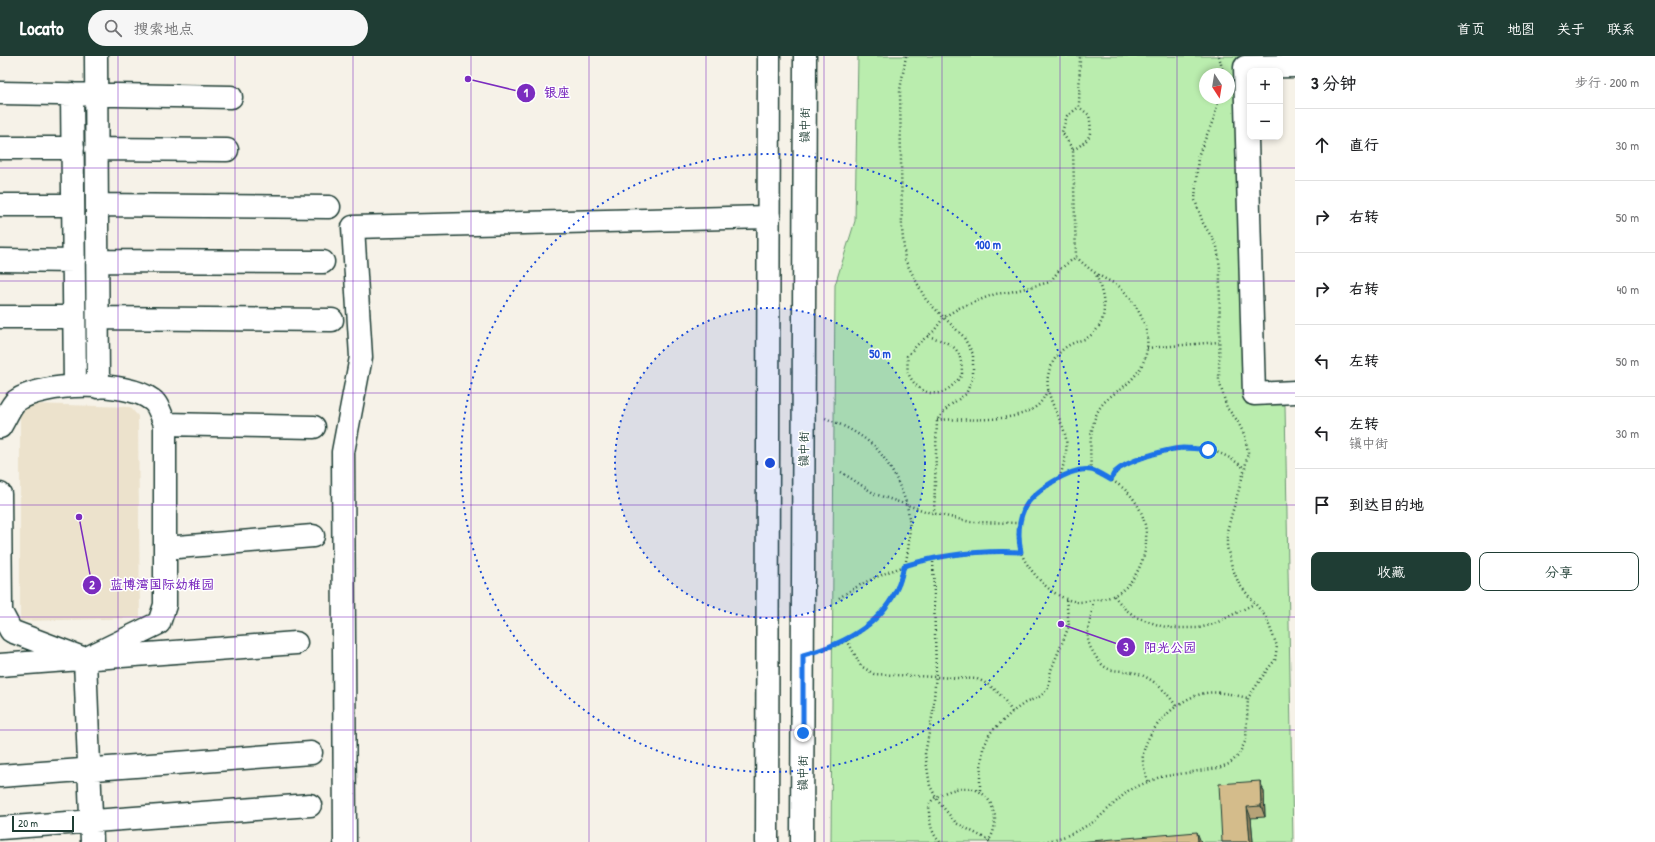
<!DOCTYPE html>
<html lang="zh">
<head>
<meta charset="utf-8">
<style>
	:root { --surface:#fff; --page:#f6f6f6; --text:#202124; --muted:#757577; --line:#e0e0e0; --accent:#1f3d34 }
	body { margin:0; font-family:"Patrick Hand","LXGW WenKai TC",sans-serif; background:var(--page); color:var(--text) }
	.controls { position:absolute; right:12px; top:12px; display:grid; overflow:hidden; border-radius:8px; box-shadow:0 2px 6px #0003 }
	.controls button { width:36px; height:36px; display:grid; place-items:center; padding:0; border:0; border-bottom:1px solid var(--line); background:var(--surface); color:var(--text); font:20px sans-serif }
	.compass { position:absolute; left:1199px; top:12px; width:36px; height:36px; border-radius:50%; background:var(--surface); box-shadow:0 2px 6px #0003; rotate:168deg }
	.scale { position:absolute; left:12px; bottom:10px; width:62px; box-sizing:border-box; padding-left:4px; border:2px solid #1f3d34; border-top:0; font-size:11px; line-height:14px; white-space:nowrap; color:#1f3d34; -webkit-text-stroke:3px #fff; paint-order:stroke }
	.stop { position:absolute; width:12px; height:12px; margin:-9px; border:3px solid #1a73e8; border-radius:50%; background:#fff }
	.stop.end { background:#1a73e8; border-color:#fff; box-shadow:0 1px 4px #0008 }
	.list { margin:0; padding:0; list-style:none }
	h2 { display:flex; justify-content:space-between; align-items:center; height:52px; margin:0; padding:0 16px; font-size:17px }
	h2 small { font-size:13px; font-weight:400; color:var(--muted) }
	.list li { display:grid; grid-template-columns:26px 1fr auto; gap:12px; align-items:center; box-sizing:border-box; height:72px; padding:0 16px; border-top:1px solid var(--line) }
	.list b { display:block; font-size:15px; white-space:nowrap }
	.list p { margin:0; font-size:13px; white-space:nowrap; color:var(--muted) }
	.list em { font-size:13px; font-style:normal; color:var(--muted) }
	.actions { display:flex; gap:8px; padding:12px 16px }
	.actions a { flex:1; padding:9px 0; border:1px solid var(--accent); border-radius:8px; text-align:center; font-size:14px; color:var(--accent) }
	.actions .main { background:var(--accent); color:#fff }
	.icon { flex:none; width:22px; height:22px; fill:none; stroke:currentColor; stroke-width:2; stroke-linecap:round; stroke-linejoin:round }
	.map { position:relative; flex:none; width:1295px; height:786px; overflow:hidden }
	header { display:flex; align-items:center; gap:24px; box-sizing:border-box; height:56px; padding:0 20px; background:var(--accent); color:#fff }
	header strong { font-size:19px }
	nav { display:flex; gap:22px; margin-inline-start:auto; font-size:14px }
	.search { width:280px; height:36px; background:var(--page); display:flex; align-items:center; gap:10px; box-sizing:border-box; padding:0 14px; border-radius:22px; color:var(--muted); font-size:15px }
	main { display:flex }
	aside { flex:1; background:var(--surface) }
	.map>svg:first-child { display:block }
	.built { fill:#ece2cc }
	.park { fill:#baedae; stroke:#6c9571; fill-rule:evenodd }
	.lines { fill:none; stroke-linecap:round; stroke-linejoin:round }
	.minor-casing { stroke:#1f3d34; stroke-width:25 }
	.major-casing { stroke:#1f3d34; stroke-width:25 }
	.path { stroke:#1f3d34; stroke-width:2.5; stroke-dasharray:1 3; stroke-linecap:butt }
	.minor { stroke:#fff; stroke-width:22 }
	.major { stroke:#fff; stroke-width:22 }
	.wall { fill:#b6a278; stroke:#1f3d34 }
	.shaded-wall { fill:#948461; stroke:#1f3d34 }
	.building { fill:#d4bc8b; stroke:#1f3d34 }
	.route { stroke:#1a73e8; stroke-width:5 }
	.grid { fill:none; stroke:#7b2cbf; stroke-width:1; stroke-opacity:0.55 }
	.ring { fill:none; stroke:#1d4ed8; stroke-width:2; stroke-dasharray:2 4 }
	.labels { text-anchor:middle; stroke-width:3; stroke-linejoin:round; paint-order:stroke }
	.street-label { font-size:12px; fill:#1f3d34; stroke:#fff }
	.centre { fill:#1d4ed8; stroke:#fff; stroke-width:2 }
	.ring-label { font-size:12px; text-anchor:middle; font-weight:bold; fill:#1d4ed8; stroke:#fff; stroke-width:3; stroke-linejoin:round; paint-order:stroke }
	.leader { fill:none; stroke:#7b2cbf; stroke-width:1.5 }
	.callout-dot { fill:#7b2cbf; stroke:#fff; stroke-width:1.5 }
	.mark-label { font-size:12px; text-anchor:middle; font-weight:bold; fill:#fff }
	.callout-label { font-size:13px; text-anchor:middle; font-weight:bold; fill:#7b2cbf; stroke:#fff; stroke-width:3; stroke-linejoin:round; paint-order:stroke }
</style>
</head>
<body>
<header>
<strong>Locato</strong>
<div class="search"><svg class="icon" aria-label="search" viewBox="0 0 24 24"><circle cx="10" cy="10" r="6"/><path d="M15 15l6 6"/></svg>搜索地点</div>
<nav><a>首页</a><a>地图</a><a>关于</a><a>联系</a></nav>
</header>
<main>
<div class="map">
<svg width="1295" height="786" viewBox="0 0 1295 786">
	<rect width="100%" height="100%" fill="#f6f2e8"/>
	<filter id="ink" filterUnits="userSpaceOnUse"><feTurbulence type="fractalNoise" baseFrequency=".025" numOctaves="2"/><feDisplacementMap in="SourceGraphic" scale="8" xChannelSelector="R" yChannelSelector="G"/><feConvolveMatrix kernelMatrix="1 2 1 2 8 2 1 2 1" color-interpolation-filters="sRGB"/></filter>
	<g filter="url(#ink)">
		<path class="built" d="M33 348 130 351 138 360 140 562 20 565V354Z"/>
		<path class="park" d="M858 0H1252L1237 1 1246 348 1285 349 1293 786H831L835 229 855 165ZM1205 18H1229V42H1205Z"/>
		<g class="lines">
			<defs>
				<path id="minor" d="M96 0 98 331
					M1295 10 1245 11 1254 338 1295 336
					M0 37 231 41
					M72 38 75 330
					M0 92H73
					M96 93 227 94
					M0 149H73
					M97 149 329 151
					M0 204 74 205
					M97 205 323 206
					M0 261H74
					M98 262 332 264
					M165 368 314 371
					M0 371C4 365 11 349 16 345 42 326 126 324 152 344 158 348 162 361 165 368V549L159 567 85 603 11 575 1 556 0 438
					M165 492 313 480
					M85 603 92 786
					M0 609 296 587
					M0 720 311 697
					M0 772 310 749
					M345 786 343 396 361 301 353 171 769 161"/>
				<path id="major" d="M767 786 769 0
					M802 786 805 0"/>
			</defs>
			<use href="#minor" class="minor-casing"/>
			<use href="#major" class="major-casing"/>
			<path class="path" d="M906 0 900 34 902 173 905 204 926 244 963 280 973 298V321L966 338 949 350 937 364 934 458
				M1219 0 1222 12V18
				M1073 94C1090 84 1093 79 1089 59L1079 51
				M1076 201C1083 207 1089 213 1097 218 1105 224 1117 227 1123 234 1147 260 1159 294 1132 323 1121 335 1104 341 1097 357 1089 375 1090 395 1091 414 1102 419 1113 424 1123 432 1153 457 1153 500 1128 529 1119 539 1105 544 1093 544 1088 545 1082 546 1078 546 1062 544 1047 533 1037 521 1030 513 1024 505 1021 496 1016 480 1019 456 1030 444 1034 439 1041 435 1047 431 1054 425 1064 418 1073 416 1079 414 1085 414 1091 414
				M928 280C953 288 962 291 962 319 957 325 950 333 943 336 928 341 913 331 908 316 907 312 908 305 907 300L920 286 934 275 944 261 959 252 995 238 1010 236 1050 226 1060 213 1076 201 1073 94 1062 76 1067 60 1079 51 1080 0
				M1147 292 1219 286
				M937 364C965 362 1015 368 1037 350 1042 346 1045 339 1048 334
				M841 416 875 438 928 456 971 466 1020 467
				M1060 422C1063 409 1068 396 1066 383 1062 358 1039 338 1051 310 1056 299 1064 290 1076 286 1080 284 1087 283 1090 280 1112 263 1103 239 1096 218
				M1111 424C1118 410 1132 406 1146 401 1182 389 1213 386 1244 412
				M933 502 936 616 933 656 925 698 930 730 938 745 956 767 992 786
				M1114 540 1125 553 1136 561 1161 570 1173 572H1199L1214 568 1254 548
				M839 542C893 505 957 494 1021 496
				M1093 544C1093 558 1087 570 1088 584 1089 590 1093 596 1096 601 1108 620 1118 612 1136 617 1153 622 1167 636 1176 650
				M847 584 861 610 874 618 977 623C994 630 1003 640 1012 656
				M823 594C847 587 875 568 889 547 906 523 914 478 907 450 905 441 900 432 897 424 891 413 884 400 875 391 861 378 843 369 825 362
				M1148 725C1145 717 1142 707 1143 698 1148 671 1179 641 1206 637 1221 635 1234 639 1248 642
				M980 734V720L983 693 990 677 1012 656 1025 647 1041 640 1048 632 1051 614 1069 570 1066 542
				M940 786C934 780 931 773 930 764 929 759 928 751 931 746 934 741 939 740 944 737 961 730 978 728 990 746 992 750 994 755 995 760 995 770 994 779 987 786
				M1044 786 1066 780 1081 773 1095 765 1128 735 1138 730 1160 721 1218 712 1229 708 1238 700 1246 684 1248 642 1267 614 1275 604 1277 590 1266 561 1239 528 1232 511 1227 491V475L1245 412 1248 396 1245 380 1237 364 1227 352 1219 325 1220 212 1217 190 1203 167 1195 144 1198 100 1214 62 1219 42"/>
			<use href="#minor" class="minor"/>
			<use href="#major" class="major"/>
		</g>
		<path class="wall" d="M1260 725 1264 736 1265 761 1251 762 1253 786H1222Z"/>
		<path class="shaded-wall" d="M1260 725 1264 736 1265 761 1261 750Z
			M1247 751 1251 762 1253 786H1250Z
			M1197 776 1201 786H1198Z"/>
		<path class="building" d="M1260 725 1261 750 1247 751 1250 786H1222L1219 728Z
			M1197 776 1198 786H1079Z"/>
	</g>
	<g class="lines" filter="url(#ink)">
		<path class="route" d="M803 677V599C841 589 882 569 898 530 901 524 902 516 904 510 943 498 981 494 1021 496 1018 482 1018 467 1024 453 1032 436 1071 410 1091 414 1097 415 1105 421 1111 424 1112 421 1113 418 1115 416 1128 404 1166 393 1183 392 1191 392 1200 393 1208 394"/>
	</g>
	<path class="grid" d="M118 0V786M235 0V786M353 0V786M471 0V786M589 0V786M706 0V786M824 0V786M942 0V786M1060 0V786M1177 0V786M0 112H1295M0 225H1295M0 337H1295M0 449H1295M0 561H1295M0 674H1295"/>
	<circle cx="770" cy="407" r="155" fill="#1d4ed8" fill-opacity=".12"/>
	<g class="ring">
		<circle cx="770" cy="407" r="155"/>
		<circle cx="770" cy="407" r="309"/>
	</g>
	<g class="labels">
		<g class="street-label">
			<text transform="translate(805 69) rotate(-90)" y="4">镇中街</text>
			<text transform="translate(804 393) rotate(-90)" y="4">镇中街</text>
			<text transform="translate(803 717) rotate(-90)" y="4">镇中街</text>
		</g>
	</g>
	<circle cx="770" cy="407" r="6" class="centre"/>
	<g class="ring-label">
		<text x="988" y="193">100 m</text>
		<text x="880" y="302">50 m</text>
	</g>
	<path class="leader" d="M468 23L526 37M79 461L92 529M1061 568L1126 591"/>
	<g class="callout-dot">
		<circle cx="468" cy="23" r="4"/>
		<circle cx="79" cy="461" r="4"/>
		<circle cx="1061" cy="568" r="4"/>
		<circle cx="526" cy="37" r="10"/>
		<circle cx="92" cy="529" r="10"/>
		<circle cx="1126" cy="591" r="10"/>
	</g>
	<g class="mark-label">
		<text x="526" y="41">1</text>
		<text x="92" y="533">2</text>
		<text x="1126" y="595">3</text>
	</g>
	<g class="callout-label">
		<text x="557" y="41">银座</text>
		<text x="162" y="533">蓝博湾国际幼稚园</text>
		<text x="1170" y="596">阳光公园</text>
	</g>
</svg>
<div class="controls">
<button>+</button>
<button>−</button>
</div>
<svg class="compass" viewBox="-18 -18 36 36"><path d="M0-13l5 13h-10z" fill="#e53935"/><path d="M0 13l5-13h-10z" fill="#757577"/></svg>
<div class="scale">20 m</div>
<div class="stop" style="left:1208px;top:394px"></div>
<div class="stop end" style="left:803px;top:677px"></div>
</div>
<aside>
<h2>3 分钟<small>步行 · 200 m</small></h2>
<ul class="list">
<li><svg class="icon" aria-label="ahead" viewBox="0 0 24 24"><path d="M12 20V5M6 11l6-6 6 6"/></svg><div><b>直行</b></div><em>30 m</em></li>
<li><svg class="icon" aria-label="right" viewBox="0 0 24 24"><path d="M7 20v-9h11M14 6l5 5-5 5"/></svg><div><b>右转</b></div><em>50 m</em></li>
<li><svg class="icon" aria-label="right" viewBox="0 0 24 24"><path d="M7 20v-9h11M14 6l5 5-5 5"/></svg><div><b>右转</b></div><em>40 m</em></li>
<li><svg class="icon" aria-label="left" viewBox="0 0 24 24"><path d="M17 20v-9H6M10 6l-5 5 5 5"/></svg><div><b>左转</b></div><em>50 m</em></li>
<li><svg class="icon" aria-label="left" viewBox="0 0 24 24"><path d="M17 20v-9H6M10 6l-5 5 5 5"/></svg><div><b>左转</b><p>镇中街</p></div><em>30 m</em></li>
<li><svg class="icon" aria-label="arrive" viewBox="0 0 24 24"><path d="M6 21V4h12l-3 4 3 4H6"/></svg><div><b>到达目的地</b></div></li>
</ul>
<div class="actions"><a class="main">收藏</a><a>分享</a></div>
</aside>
</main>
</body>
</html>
